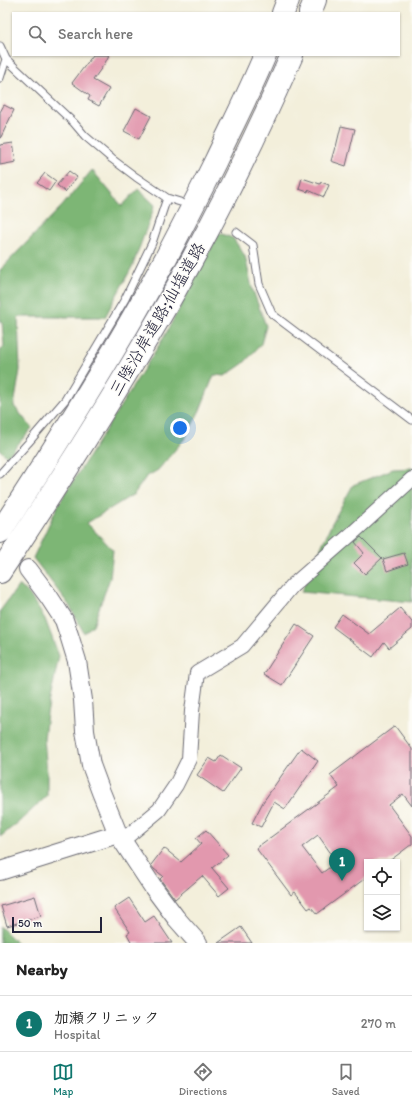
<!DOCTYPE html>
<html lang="en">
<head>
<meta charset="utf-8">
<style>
	:root { --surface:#fff; --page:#f6f6f6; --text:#222; --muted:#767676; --line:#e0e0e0; --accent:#0f766e }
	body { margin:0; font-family:Itim,"Klee One",sans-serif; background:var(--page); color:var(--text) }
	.controls { position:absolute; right:12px; bottom:12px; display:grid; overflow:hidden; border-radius:0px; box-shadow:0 1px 3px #0004 }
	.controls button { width:36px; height:36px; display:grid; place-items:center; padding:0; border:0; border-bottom:1px solid var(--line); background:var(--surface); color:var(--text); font:20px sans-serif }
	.scale { position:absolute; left:12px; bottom:10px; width:90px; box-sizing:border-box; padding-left:4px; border:2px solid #22223b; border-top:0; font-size:11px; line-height:14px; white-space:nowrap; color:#22223b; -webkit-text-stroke:3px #fdfcf7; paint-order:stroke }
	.you { position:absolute; left:180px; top:428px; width:14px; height:14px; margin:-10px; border:3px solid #fff; border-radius:50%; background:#1a73e8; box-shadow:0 0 0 6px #1a73e833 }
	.badge { display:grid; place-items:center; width:26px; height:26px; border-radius:50%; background:var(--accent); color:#fff; font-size:13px; font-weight:700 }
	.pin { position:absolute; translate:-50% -33px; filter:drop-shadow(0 1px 2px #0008) }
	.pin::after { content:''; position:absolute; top:21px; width:14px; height:12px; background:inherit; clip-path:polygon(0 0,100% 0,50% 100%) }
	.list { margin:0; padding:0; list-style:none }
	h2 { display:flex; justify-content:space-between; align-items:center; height:52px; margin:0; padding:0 16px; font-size:17px }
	h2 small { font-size:13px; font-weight:400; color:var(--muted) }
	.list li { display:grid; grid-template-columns:26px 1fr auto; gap:12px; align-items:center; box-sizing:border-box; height:56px; padding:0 16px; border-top:1px solid var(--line) }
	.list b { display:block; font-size:15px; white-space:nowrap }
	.list p { margin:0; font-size:13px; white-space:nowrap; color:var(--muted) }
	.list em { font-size:13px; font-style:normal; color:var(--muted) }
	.icon { flex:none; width:22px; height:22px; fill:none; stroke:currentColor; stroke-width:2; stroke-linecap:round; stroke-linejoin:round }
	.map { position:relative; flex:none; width:412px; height:943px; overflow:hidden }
	.search { position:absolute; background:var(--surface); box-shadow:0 1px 3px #0004; left:12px; right:12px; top:12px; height:44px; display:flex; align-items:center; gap:10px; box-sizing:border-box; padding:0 14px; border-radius:0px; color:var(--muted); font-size:15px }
	.sheet { height:108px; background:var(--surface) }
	nav { display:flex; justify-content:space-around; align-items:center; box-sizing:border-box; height:56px; border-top:1px solid var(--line); background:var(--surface); font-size:11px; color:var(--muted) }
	nav a { display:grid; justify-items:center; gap:2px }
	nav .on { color:var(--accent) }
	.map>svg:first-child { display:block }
	.forest { fill:#7db674; stroke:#506c58 }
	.building { fill:#e298ae; fill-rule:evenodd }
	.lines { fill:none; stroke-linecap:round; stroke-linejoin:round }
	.service-casing { stroke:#6b6a73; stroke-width:9 }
	.minor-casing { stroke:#6b6a73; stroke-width:16 }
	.tertiary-casing { stroke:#6b6a73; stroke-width:20 }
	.motorway-casing { stroke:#6b6a73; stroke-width:24 }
	.service { stroke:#fff; stroke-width:7 }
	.minor { stroke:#fff; stroke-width:14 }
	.tertiary { stroke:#fff; stroke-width:18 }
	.motorway { stroke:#fff; stroke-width:22 }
	.labels { text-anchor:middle; stroke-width:3; stroke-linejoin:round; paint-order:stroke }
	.street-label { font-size:17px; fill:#22223b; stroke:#fdfcf7 }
</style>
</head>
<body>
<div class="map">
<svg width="412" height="943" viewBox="0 0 412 943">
	<rect width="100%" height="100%" fill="#fdfcf7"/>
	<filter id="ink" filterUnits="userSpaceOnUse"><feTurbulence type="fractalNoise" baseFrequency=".025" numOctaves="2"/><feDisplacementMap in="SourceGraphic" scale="8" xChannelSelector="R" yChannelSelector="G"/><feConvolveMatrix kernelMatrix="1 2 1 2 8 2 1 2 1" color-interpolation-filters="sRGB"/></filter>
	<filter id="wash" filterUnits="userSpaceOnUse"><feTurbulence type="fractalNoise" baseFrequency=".012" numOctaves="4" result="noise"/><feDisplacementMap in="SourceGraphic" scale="16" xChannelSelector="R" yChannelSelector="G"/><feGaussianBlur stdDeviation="0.9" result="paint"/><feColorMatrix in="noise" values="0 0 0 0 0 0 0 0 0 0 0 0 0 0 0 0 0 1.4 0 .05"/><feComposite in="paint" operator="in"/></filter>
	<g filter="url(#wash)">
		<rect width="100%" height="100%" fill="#f3efdb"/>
		<path class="forest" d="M92 170 122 206 138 189 155 205 133 265 105 317H18L20 370 14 406 32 428 7 457 0 450V351L4 346 2 322H0V270L63 205Z
			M219 233 233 238 245 256 252 288 266 326 261 344 244 363 225 376 214 375 200 410 186 437 158 470 146 477 134 494 87 523 113 550 110 578 93 625 84 633 69 605 33 558 58 505 164 337Z
			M412 468V602L301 592 332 523 353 485 393 469Z
			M19 585 29 594 45 619 59 656 47 714 44 738 47 773V796L20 821 0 837V611Z
			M0 926 17 943H0Z"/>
		<g id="blocks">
			<path class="building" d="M93 55H109L105 63 93 80 109 89 99 106 88 100 90 96 72 83Z
				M4 105 14 110 0 139V112Z
				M136 108 151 116 139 139 124 131Z
				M341 126 355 129 346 166 331 161 335 147H336Z
				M13 143 16 162 0 165V145Z
				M69 171 77 177 65 192 57 185Z
				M45 173 56 181 49 191 37 183Z
				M302 178 320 184 321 182 329 185 324 197 308 190V192L299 189Z
				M361 537 382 558 365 574 354 563 364 553 355 542Z
				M404 553 408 564 387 571 383 559Z
				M400 608 412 622V629L389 648 384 642 373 657 333 627 342 614 369 634Z
				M296 624 314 636 282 685 264 674Z
				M395 726 412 749V806L403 794 389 805 412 836V844L388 862H367V877L317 914 311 907 308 909 295 892 291 895 256 848 339 787 330 775ZM318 835 337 862 322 873 302 847Z
				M301 748 318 761 285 809 274 802 261 827 252 823 263 802Z
				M221 755 241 768 223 793 197 775 209 758 216 762Z
				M206 830 228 855 212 868 229 888 219 896 202 876 175 899 160 879 163 876 154 869 151 865 164 848 181 862 201 844 196 838Z
				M35 896 41 916 7 926 1 906Z
				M129 898 145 922 154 916 172 943H132L127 934 130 932 114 908Z
				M241 927 252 943H218Z"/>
		</g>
	</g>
	<g filter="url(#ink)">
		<use href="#blocks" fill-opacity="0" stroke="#6b6a73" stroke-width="1"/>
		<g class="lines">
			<defs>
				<path id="service" d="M0 46 6 59 74 123 85 136 112 159 136 177 167 198 180 202
					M0 78 6 59
					M236 232 253 245 259 284 272 314 412 420
					M0 474 28 443 65 400 125 299 152 243 167 198"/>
				<path id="minor" d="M123 840 159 810 176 785 189 759 192 711 197 673 242 646 292 586 356 530 412 479"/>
				<path id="tertiary" d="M28 569 49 597 64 620 69 635 77 661 83 700 85 731 91 765 101 792 118 834 153 887 176 918 198 943
					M0 871 118 834"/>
				<path id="motorway" d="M283 13 288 0
					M310 13 315 0
					M0 532C56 446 111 359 160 269 179 234 197 198 215 162 232 126 250 91 265 55
					M0 572C51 495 101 417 148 337 202 247 250 151 292 55"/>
			</defs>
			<use href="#service" class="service-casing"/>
			<use href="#minor" class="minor-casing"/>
			<use href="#tertiary" class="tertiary-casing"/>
			<use href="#motorway" class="motorway-casing"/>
			<use href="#service" class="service"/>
			<use href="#minor" class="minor"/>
			<use href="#tertiary" class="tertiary"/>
			<use href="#motorway" class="motorway"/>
		</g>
	</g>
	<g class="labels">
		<g class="street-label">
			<text transform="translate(157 319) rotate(-60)" y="6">三陸沿岸道路;仙塩道路</text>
		</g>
	</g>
</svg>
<div class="controls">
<button><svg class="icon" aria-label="locate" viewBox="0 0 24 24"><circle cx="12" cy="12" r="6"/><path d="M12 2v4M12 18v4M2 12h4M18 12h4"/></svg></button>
<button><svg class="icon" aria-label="layers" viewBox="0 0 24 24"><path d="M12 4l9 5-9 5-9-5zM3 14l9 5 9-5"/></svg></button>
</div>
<div class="scale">50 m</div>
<div class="you"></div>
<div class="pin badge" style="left:342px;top:881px">1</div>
<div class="search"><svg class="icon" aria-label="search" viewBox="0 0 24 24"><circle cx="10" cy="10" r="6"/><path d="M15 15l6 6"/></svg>Search here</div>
</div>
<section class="sheet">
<h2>Nearby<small></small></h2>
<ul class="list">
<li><span class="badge">1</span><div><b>加瀬クリニック</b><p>Hospital</p></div><em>270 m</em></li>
</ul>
</section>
<nav>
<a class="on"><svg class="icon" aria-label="map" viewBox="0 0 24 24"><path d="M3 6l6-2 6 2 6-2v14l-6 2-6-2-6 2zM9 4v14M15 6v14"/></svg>Map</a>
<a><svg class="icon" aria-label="directions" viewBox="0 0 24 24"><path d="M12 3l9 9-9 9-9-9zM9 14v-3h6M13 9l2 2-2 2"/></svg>Directions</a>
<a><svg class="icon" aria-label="saved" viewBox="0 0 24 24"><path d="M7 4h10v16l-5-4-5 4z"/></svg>Saved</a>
</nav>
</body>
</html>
